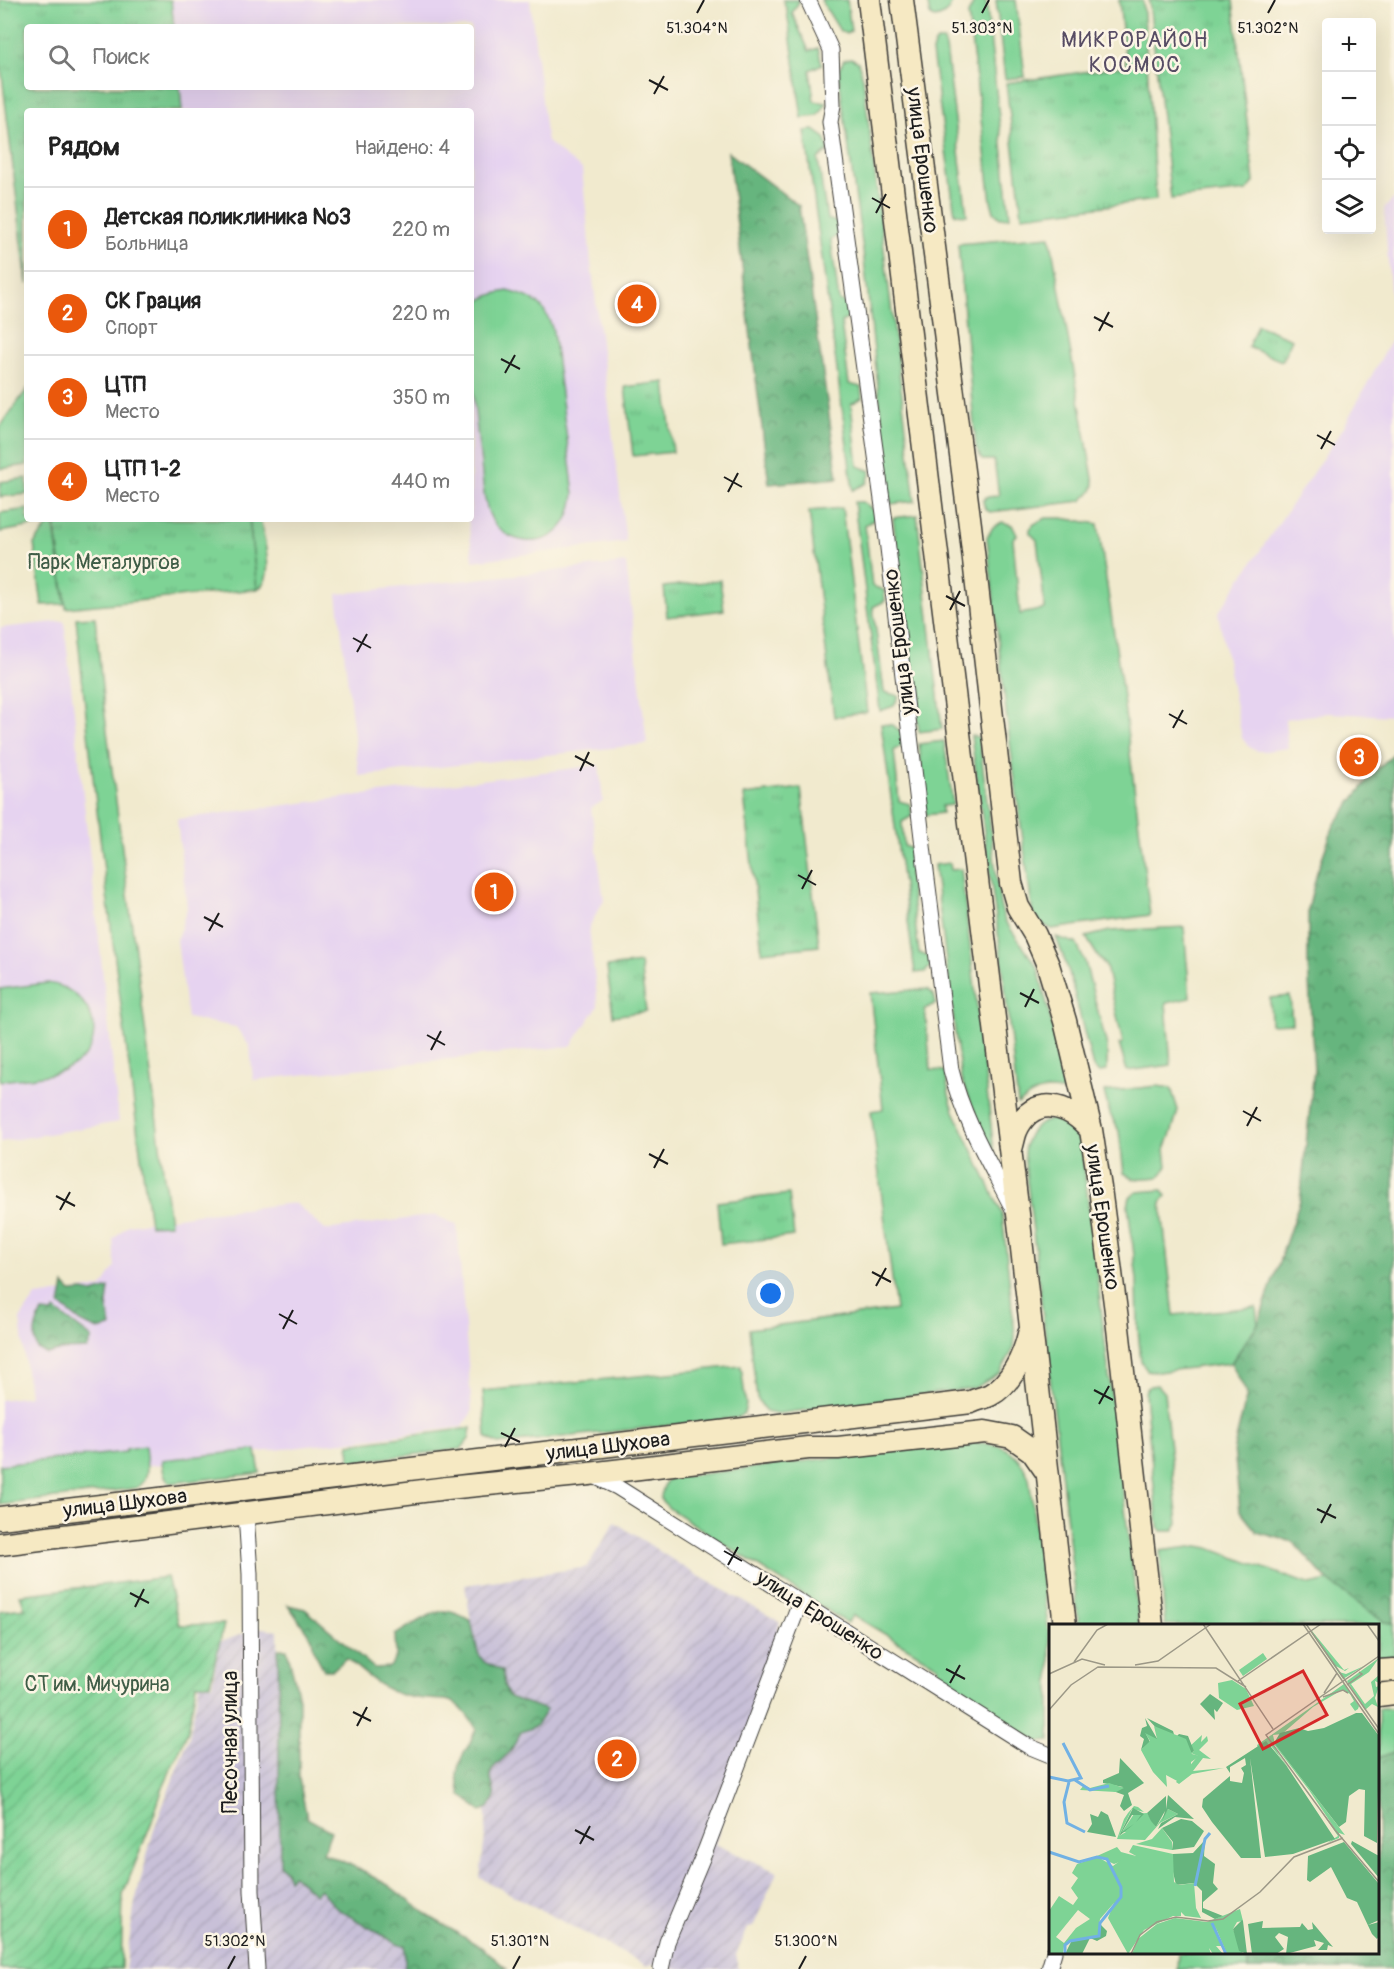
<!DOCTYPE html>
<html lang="ru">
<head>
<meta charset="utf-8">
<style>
	:root { --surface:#fff; --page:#f2f2f2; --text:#222; --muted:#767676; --line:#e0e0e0; --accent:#ea580c }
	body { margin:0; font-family:Pangolin,sans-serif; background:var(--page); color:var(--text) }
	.controls { position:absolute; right:18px; top:18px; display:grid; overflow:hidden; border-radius:6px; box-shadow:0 6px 24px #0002 }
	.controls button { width:54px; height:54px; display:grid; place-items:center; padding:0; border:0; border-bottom:2px solid var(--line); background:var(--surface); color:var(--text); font:30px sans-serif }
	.you { position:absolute; left:771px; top:1294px; width:21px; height:21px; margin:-15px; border:4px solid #fff; border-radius:50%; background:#1a73e8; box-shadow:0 0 0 9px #1a73e833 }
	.badge { display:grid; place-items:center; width:39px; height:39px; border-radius:50%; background:var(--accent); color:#fff; font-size:20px; font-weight:700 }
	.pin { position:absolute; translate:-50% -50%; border:3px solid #fff; box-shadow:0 2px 6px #0006 }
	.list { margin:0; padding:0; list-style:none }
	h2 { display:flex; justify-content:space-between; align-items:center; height:78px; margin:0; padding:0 24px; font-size:26px }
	h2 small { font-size:20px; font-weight:400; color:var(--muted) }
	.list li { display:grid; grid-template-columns:39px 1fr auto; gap:18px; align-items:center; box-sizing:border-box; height:84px; padding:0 24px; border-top:2px solid var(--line) }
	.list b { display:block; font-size:22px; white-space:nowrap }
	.list p { margin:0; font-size:20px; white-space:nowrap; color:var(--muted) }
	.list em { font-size:20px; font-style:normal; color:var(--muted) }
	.icon { flex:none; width:33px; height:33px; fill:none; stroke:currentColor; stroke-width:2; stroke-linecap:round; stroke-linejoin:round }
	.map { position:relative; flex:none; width:1394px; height:1969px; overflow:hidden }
	.search { position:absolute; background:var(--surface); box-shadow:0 6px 24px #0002; left:24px; top:24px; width:450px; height:66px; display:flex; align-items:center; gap:15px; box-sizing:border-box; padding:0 21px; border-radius:6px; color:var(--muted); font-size:22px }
	.panel { position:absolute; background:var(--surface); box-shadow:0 6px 24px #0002; left:24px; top:108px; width:450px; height:414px; border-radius:6px }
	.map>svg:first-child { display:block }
	.built { fill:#e6d3f0 }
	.industrial { fill:url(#industrial-furrows) }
	.grass { fill:#7ed395; stroke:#4d7858; stroke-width:1.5 }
	.forest { fill:url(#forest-crowns); stroke:#41684d; stroke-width:1.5 }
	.park { fill:url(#park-tufts); stroke:#4d7858; stroke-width:1.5 }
	.garden { fill:url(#garden-furrows); stroke:#4d7858; stroke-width:1.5 }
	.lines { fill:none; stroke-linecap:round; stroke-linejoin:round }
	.street-casing { stroke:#3c3b37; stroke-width:17 }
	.secondary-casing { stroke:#3c3b37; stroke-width:25 }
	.street { stroke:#fff; stroke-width:15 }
	.secondary { stroke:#f6e9c3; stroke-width:22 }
	.ticks { fill:none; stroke:#1c1c1c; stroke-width:2 }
	.labels { text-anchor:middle; stroke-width:5; stroke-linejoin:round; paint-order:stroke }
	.street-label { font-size:21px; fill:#1c1c1c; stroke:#fcf5e5 }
	.park-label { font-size:21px; fill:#3e5c46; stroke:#fcf5e5 }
	.neighbourhood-label { font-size:22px; letter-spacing:1.5px; fill:#574c64; stroke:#fcf5e5 }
	.inset-river { fill:none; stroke:#71b1e4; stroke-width:3 }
	.inset-road { fill:none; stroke:#9c9887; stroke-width:1.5 }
	.view { fill:#d62828; fill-opacity:0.15; stroke:#d62828; stroke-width:3 }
	.inset-edge { fill:none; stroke:#1c1c1c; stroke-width:3 }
	.ticks-label { font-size:15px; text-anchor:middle; fill:#1c1c1c; stroke:#fcf5e5; stroke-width:5; stroke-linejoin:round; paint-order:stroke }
</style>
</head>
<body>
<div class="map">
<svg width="1394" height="1969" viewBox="0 0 1394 1969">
	<defs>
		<pattern id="industrial-furrows" width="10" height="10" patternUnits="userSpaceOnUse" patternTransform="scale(1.5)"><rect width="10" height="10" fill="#c8c0d8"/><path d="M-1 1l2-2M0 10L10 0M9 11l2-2" fill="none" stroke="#aba4b9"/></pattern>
		<pattern id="forest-crowns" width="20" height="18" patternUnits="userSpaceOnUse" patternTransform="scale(1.5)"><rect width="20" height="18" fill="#66b57e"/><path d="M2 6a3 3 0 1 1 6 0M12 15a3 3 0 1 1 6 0" fill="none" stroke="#539266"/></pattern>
		<pattern id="park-tufts" width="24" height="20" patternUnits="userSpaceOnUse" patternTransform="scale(1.5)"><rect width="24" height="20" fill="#7ed395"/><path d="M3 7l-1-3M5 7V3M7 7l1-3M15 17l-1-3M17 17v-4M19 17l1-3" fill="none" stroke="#6cb580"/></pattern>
		<pattern id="garden-furrows" width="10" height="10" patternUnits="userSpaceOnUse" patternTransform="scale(1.5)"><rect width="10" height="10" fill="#7ed395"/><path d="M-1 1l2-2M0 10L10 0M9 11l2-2" fill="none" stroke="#6cb580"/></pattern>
	</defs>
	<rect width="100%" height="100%" fill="#fcf5e5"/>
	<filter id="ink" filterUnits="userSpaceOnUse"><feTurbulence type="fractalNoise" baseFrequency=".0167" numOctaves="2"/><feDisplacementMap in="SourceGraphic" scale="12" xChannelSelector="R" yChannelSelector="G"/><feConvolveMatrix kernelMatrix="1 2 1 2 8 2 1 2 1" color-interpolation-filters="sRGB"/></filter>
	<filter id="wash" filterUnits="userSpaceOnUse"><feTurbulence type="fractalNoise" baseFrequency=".008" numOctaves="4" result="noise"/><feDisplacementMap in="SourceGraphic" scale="24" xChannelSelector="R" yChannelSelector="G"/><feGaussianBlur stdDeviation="1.35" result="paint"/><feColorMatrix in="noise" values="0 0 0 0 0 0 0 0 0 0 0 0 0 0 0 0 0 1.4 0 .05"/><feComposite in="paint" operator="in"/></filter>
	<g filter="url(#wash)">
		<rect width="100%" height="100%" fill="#f1eace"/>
		<path class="built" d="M171 0H530L547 142 582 169 591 263 626 542 473 561 468 519H471V111H182L180 87H471V27H174Z
			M1394 198V716L1328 713 1285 719 1288 748 1266 751H1256L1248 746 1242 738 1218 613 1343 428 1391 340 1393 324 1384 209Z
			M626 563 647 744 359 776 337 594Z
			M64 621 119 1122 0 1142V628Z
			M599 765 603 801 591 808 604 900 589 927 598 1006 571 1046 253 1080 250 1047 236 1027 187 1018 177 940 187 908 177 819Z
			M295 1203 325 1230 435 1215 457 1225 472 1412 462 1427 0 1484V1400L29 1396 20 1319 36 1296 102 1287 115 1267 113 1239 128 1225 197 1214Z"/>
		<path class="industrial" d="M615 1522 685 1568 780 1622 767 1677 715 1844 777 1872 753 1927 748 1928 736 1955 738 1969H658L657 1963 647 1966 480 1878 486 1827 485 1708 465 1585 587 1567Z
			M260 1628 278 1630 280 1865 290 1878 293 1875 315 1894 320 1889 336 1908 399 1945H405V1969H125L135 1902 154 1829 189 1737 199 1685H212L220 1642Z"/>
		<path class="grass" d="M783 0H800L792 13 809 51 818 48 822 64 810 70 814 101 827 103 818 116 802 118 787 11Z
			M821 0H847L851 31 846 34 840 31Z
			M927 0H953C949 10 945 17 934 18L930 15Z
			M975 0H986L1010 217 1000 218 994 212 991 201 968 14Z
			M996 0H1016L1025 77 1005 79Z
			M937 41H944L946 48 967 215 955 214 932 52 934 45Z
			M851 58 858 62 863 78 915 501 891 504 863 251 839 78V69L844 60Z
			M814 130 825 138 829 150 818 159 827 219 840 223 841 233 831 240 839 301 851 305V317L841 322 849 384 861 387 862 398 851 404 858 466 871 471 867 483 853 490 805 131Z
			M1050 236 1094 484 1092 491 1081 501 990 512 985 509 983 501 986 497 999 496 994 460H982L976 448 958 244Z
			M508 291C536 298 545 304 553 331L574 494C572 508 569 521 558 531 539 549 503 542 491 518 483 502 483 482 481 464 476 423 471 382 471 341 471 332 469 321 471 313 475 298 495 293 508 291Z
			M27 389V465L0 469V427Z
			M27 478V494L0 497V482Z
			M854 502H863L874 511 875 519 865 525 872 586 884 590 885 601 873 607 884 692 899 696 894 706 880 711Z
			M842 508 867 712 834 717 809 511Z
			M27 509V519H42L38 525 0 532V513Z
			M917 515 942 729 919 732 893 518Z
			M1046 518H1062L1098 524 1122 689 1150 915 1052 929 1039 923 1033 916 1007 720 987 538 993 527 1002 522 1012 525 1017 535 1013 539 1020 614 1045 609 1037 540 1030 533V529L1034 524Z
			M53 519 65 604 42 605 34 544Z
			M249 519H260C263 536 277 581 257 589Z
			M95 617 104 707 170 1224 150 1225C123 1023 96 821 76 618Z
			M881 724 893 725 902 733 903 745 894 750 899 801 910 804 912 816 902 822 904 846 917 850 918 869 909 874 919 953 930 957V967L925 972 915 973Z
			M971 736 979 737 1000 905 1005 921 1038 968 1069 1093C1046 1087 1038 1089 1018 1104L1002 961Z
			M944 741 953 805 942 806V813L926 815 919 744Z
			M950 863 951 870 961 869 995 1160 961 1079 934 865Z
			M1184 927 1190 998 1166 1003 1171 1065 1127 1071 1119 1044 1123 1043 1106 966 1097 955 1086 937 1110 931Z
			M1056 937 1076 943 1085 962 1107 1046V1070L1099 1073 1093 1067 1069 972Z
			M48 983C93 989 114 1047 68 1068 47 1078 23 1078 0 1081V989Z
			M928 989 934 995 936 1003 925 1009 931 1070 945 1071 949 1095 954 1111 1002 1213 1015 1335 1014 1348 1000 1373 975 1388 775 1414 766 1412 757 1398 749 1329 896 1310 871 1111 883 1109 870 993Z
			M1157 1086 1171 1088 1178 1110 1172 1131 1165 1149 1167 1166 1160 1177 1134 1179 1124 1173 1119 1131 1110 1114 1104 1092Z
			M1053 1119C1067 1124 1073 1130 1081 1143L1139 1625H1079L1024 1154C1025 1134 1034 1124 1053 1119Z
			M1162 1190 1166 1196 1161 1202 1174 1315 1256 1307 1258 1324 1231 1363 1158 1372 1147 1370 1141 1362 1138 1329 1137 1280 1128 1206 1130 1197 1137 1192Z
			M741 1366 746 1405 744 1413 737 1418 498 1444 486 1437 483 1391Z
			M1157 1385 1164 1393 1178 1523 1173 1531H1162L1158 1527 1145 1394 1146 1389 1150 1386Z
			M471 1428 469 1439 461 1449 350 1462 349 1444Z
			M951 1443C988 1443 1013 1438 1029 1478L1050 1643V1741L1038 1742 1023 1734 938 1680V1666L853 1615 847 1623 670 1509 660 1499 665 1483 670 1478Z
			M145 1446C146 1462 152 1480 136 1488L0 1505V1465L126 1452V1449Z
			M256 1450 260 1473 171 1483C163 1477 163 1470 162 1460Z
			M1198 1546 1209 1548 1310 1585 1328 1581 1384 1622 1394 1623V1656L1378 1658V1626L1165 1625 1160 1551Z
			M1378 1709H1394V1752L1378 1758Z
			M1178 1953H1247L1248 1969H1177Z"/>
		<path class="forest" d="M728 152 799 206 838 478 769 484Z
			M1394 753V1623L1384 1622 1328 1581 1293 1542 1257 1532 1240 1511 1234 1448 1247 1394 1231 1363 1258 1324 1300 1200 1314 1070 1308 964V910L1317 872 1334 825 1374 772Z
			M64 1285 71 1292 84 1291 93 1293 109 1288 107 1304 111 1327 98 1330 82 1323 60 1305Z
			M55 1310 92 1338 87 1349 62 1350 47 1354 37 1349C33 1335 35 1325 42 1312L52 1313Z
			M288 1605 305 1609 374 1668 390 1667 396 1656 395 1635C407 1628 430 1612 444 1611 454 1611 463 1616 471 1621L478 1653 484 1662 502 1671 504 1685 509 1697 546 1710 536 1726 521 1732 510 1752 493 1768 490 1775 495 1796 489 1808 481 1811 461 1795C460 1789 457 1781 457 1775 458 1757 472 1744 476 1728 451 1689 447 1704 410 1697 385 1693 365 1674 346 1658L333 1670H324L314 1651 312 1639Z
			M278 1649H287L299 1698V1779L307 1818 331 1831 323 1853 349 1864 388 1885 432 1918 483 1948 507 1969H405V1945H399L336 1908 320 1889 315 1894 293 1875 289 1879 287 1873 280 1865Z
			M1394 1752V1969H1248L1247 1953 1378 1952V1758Z"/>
		<path class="park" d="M0 0H171L174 27H27V87H180L182 111H27V285L0 58Z
			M1119 0H1143L1156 200 1022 216 1006 83 1126 66Z
			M1149 0H1233L1254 182 1247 191 1171 199Z
			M1257 325 1292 339 1282 361 1248 347Z
			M665 382 673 452 633 456 625 387Z
			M55 519H249L257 589 66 608Z
			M720 580 724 610 667 617 664 587Z
			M801 788 819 946 762 952 744 795Z
			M640 963 646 1011 613 1016 607 967Z
			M1290 996 1292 1023 1271 1024 1270 998Z
			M789 1194 794 1236 721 1244 717 1202Z"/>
		<path class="garden" d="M167 1577 179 1625 224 1624 210 1684H196L188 1731 163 1787 152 1821 123 1894 121 1969H0V1611L25 1608 20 1595Z"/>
	</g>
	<g filter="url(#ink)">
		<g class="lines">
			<defs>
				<path id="street" d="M808 0 831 50 833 105 830 122 884 514 925 863 951 1070C963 1119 990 1164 1013 1209
					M592 1475 617 1487 1028 1746 1050 1755
					M246 1514 250 1574 252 1891 257 1969
					M661 1969 667 1942 706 1849 800 1602
					M1049 1969 1054 1952"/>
				<path id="secondary" d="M869 0 1019 1222 1065 1626
					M902 0 970 525 1011 883 1018 907 1035 935 1048 965 1065 1021 1091 1130 1100 1188 1117 1319 1152 1626
					M1011 1149C1013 1143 1014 1136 1016 1131 1033 1093 1069 1104 1091 1130
					M0 1518 971 1402C977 1399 984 1398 990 1395 1011 1384 1024 1356 1029 1334
					M0 1544 447 1488 589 1474 808 1448H838L985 1432 1012 1437 1032 1451 1046 1471
					M1378 1671 1394 1670
					M1378 1695 1394 1693"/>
			</defs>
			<use href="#street" class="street-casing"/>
			<use href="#secondary" class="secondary-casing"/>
			<use href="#street" class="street"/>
			<use href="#secondary" class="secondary"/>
		</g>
	</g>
	<path class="ticks" d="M697 13 704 0M982 13 989 0M1268 13 1275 0M649 80 668 90M654 94 664 76M872 198 890 208M876 213 886 194M1094 317 1113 327M1099 331 1109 312M501 359 520 369M505 373 515 355M1317 435 1335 445M1321 449 1331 431M724 477 742 487M728 492 738 473M946 596 965 606M950 610 960 591M353 638 371 648M357 652 367 634M1169 714 1187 724M1173 728 1183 710M575 756 594 766M580 771 589 752M798 875 816 885M802 889 812 870M204 917 223 927M209 931 219 913M1020 993 1039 1003M1025 1007 1034 989M427 1035 445 1045M431 1050 441 1031M1243 1111 1261 1121M1247 1126 1257 1107M649 1154 668 1164M654 1168 664 1149M56 1196 75 1206M60 1210 70 1192M872 1272 891 1282M876 1286 886 1268M279 1314 297 1324M283 1329 293 1310M1094 1390 1113 1400M1099 1404 1109 1386M501 1433 520 1442M505 1447 515 1428M1317 1509 1336 1518M1321 1523 1331 1504M724 1551 742 1561M728 1565 738 1547M130 1593 149 1603M135 1607 144 1589M946 1669 965 1679M950 1683 960 1665M353 1712 371 1721M357 1726 367 1707M575 1830 594 1840M580 1844 590 1826M228 1969 235 1956M513 1969 520 1956M799 1969 806 1956"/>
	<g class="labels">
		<g class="street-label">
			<text transform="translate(923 160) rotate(83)" y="7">улица Ерошенко</text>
			<text transform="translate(899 642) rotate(-97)" y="7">улица Ерошенко</text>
			<text transform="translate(1103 1217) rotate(82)" y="7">улица Ерошенко</text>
			<text transform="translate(608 1446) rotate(-7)" y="7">улица Шухова</text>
			<text transform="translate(125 1503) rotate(-7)" y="7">улица Шухова</text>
			<text transform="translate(820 1615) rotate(33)" y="7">улица Ерошенко</text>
			<text transform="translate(230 1742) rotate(-90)" y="7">Песочная улица</text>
		</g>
		<g class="park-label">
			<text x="104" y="569">Парк Металургов</text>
			<text x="97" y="1691">СТ им. Мичурина</text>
		</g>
		<g class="neighbourhood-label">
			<text x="1135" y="47">МИКРОРАЙОН<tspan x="1135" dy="25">КОСМОС</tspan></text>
		</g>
	</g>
	<g transform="translate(1049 1624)">
		<rect width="330" height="330" fill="#f1eace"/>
		<path d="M263 7 295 46 300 44 296 47 287 42 290 48 297 50 315 42 294 55 262 8ZM330 34 320 48 302 60 316 80 325 72 322 58 330 51V59L326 57 327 63 330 62 326 74 329 83 323 80 316 86 298 57ZM295 60 310 82 309 85 306 87 301 80 305 77 301 70 293 66 264 83 233 110 224 111 226 120 296 211 290 209V214L278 219 289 212 259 168 222 122 217 118 209 124 208 121ZM224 119 260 166 284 202 230 131ZM153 111 152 118 158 112 159 117 150 126 162 135 154 134 144 147 175 144 143 150 130 160 127 158 149 132 142 129 145 127 140 123ZM85 182 89 183 95 188 83 185 70 212 77 208H73L85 190 98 189 107 203 119 185 129 190 111 199 96 216 68 215 75 195 79 189ZM113 204 123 218V226L87 220 103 215ZM68 223 72 228 87 232 65 240 48 232ZM191 285 194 297 188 298 184 305 194 330H178L166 302 173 322H167L174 330H164L160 324 162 330H83L89 315 108 300 126 294 158 298Z" fill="#7ed395" fill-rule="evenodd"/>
		<path d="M161 70 174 79 168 88 165 85 166 96 151 80ZM307 89H313L330 112 328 219 315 212 316 166 310 165 300 172 297 198 290 203 225 119 231 109 250 104 259 107 275 104ZM96 94 110 118 97 110 101 118 92 126 95 115 91 112 93 104 98 102ZM98 94 124 107 126 114 130 110 139 112 145 127 142 129 110 107ZM217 117 237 141 286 215 244 230 216 233 201 134 212 234H192L163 198 153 183 154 175 181 152V157L193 159 195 149 192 144 197 141 196 134 181 143V149L177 143ZM71 134 95 159 79 169 83 181 75 187 71 182 75 171 64 167 74 163 54 159V156L70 149ZM119 171 145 195 126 193 109 205 112 199 129 190 119 185 113 197 116 187 107 203 102 197 98 189 117 172V185ZM84 184 95 190 87 198 92 191H83L73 208 85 200 70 212ZM52 187 59 191 67 213 38 208 43 200 41 190 49 193ZM132 195 143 197 155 207 145 223 123 226 124 218 113 204ZM156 216 155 232 166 240 164 259 169 265 154 278V284L174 292 166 295 153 288V267L145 259 127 261 124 248V230L144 229ZM303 217 330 232V254L302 220ZM295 218 330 260V296L319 301 330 298V312L328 315 323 310 308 278 298 274 282 243 261 258 258 256 259 232ZM193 296 194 297 198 330 190 327 184 305ZM214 297 213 304 251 303 253 299 259 306 264 305 263 298 284 323 279 321 278 326H269L275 319 265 316 267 322 237 330 239 313 230 309 226 313 235 325 227 330H203L199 300ZM52 301 58 307 57 312 48 317 41 314 33 330H16L22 318 36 312 50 313Z" fill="#66b57e"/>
		<path d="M105 102 137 115 143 130 151 132 142 138V147L130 158 117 151 118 163 104 148 92 126 101 117 96 109 108 115ZM60 159 75 164 67 168 31 166 35 161 41 164Z" fill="#7ed395"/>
		<path d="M214 29 218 35 194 52 190 46Z" fill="#7ed395"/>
		<path d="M183 56 197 65 205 82 188 86 170 74 169 59ZM84 221 124 230 125 258 130 261 145 259 147 284 152 294 136 292 132 288V292H124L95 306 79 330 59 294 65 279 51 295 49 312 21 317 15 322 14 330H0V287L10 272 24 281 29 274 22 264 29 254 23 249 28 240 49 233 64 242 76 233 87 232 80 228ZM29 286 41 295 27 304 15 319 7 313Z" fill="#7ed395" fill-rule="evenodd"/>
		<path class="inset-river" d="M0 153 19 157 32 154 14 119M26 156 41 166 60 162M20 158 15 178 18 199 36 208M0 228 30 238 48 233 58 235 72 263V273L51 299 50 312 21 317 16 321V330M146 262 156 215 161 209M163 299 177 330"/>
		<path class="inset-road" d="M154 0 224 105M254 0 330 110M257 0 330 105M318 0 330 17M330 32 217 111 286 206 330 258M25 38 48 6 59 0M86 41 109 37 162 0M0 50 33 35 56 41M189 57 272 0M298 61 313 50 310 48M275 69 288 49M274 73 294 66 299 69M0 86 22 61 49 43 167 44 197 63M82 330 91 311 108 298 127 293 159 297 174 295 211 268 245 233 294 214"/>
		<path class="view" d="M254 47 278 91 214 125 191 80Z"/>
		<rect width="330" height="330" class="inset-edge"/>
	</g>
	<g class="ticks-label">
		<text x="697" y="33">51.304°N</text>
		<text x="982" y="33">51.303°N</text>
		<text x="1268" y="33">51.302°N</text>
		<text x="235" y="1946">51.302°N</text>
		<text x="520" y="1946">51.301°N</text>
		<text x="806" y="1946">51.300°N</text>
	</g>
</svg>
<div class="controls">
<button>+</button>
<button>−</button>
<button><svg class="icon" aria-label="locate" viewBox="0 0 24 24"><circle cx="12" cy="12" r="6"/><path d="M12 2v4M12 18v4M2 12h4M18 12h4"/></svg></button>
<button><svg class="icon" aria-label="layers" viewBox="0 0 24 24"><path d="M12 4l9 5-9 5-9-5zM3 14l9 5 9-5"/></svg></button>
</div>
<div class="you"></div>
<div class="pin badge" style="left:494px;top:892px">1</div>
<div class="pin badge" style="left:617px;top:1759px">2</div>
<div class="pin badge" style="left:1359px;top:757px">3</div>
<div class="pin badge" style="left:637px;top:304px">4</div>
<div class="search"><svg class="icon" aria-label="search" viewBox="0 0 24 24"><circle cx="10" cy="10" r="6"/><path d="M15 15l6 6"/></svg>Поиск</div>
<section class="panel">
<h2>Рядом<small>Найдено: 4</small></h2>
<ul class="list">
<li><span class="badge">1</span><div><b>Детская поликлиника №3</b><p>Больница</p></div><em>220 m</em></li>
<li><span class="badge">2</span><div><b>СК Грация</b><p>Спорт</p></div><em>220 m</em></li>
<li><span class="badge">3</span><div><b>ЦТП</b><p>Место</p></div><em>350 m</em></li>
<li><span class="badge">4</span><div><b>ЦТП 1-2</b><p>Место</p></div><em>440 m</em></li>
</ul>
</section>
</div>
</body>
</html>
